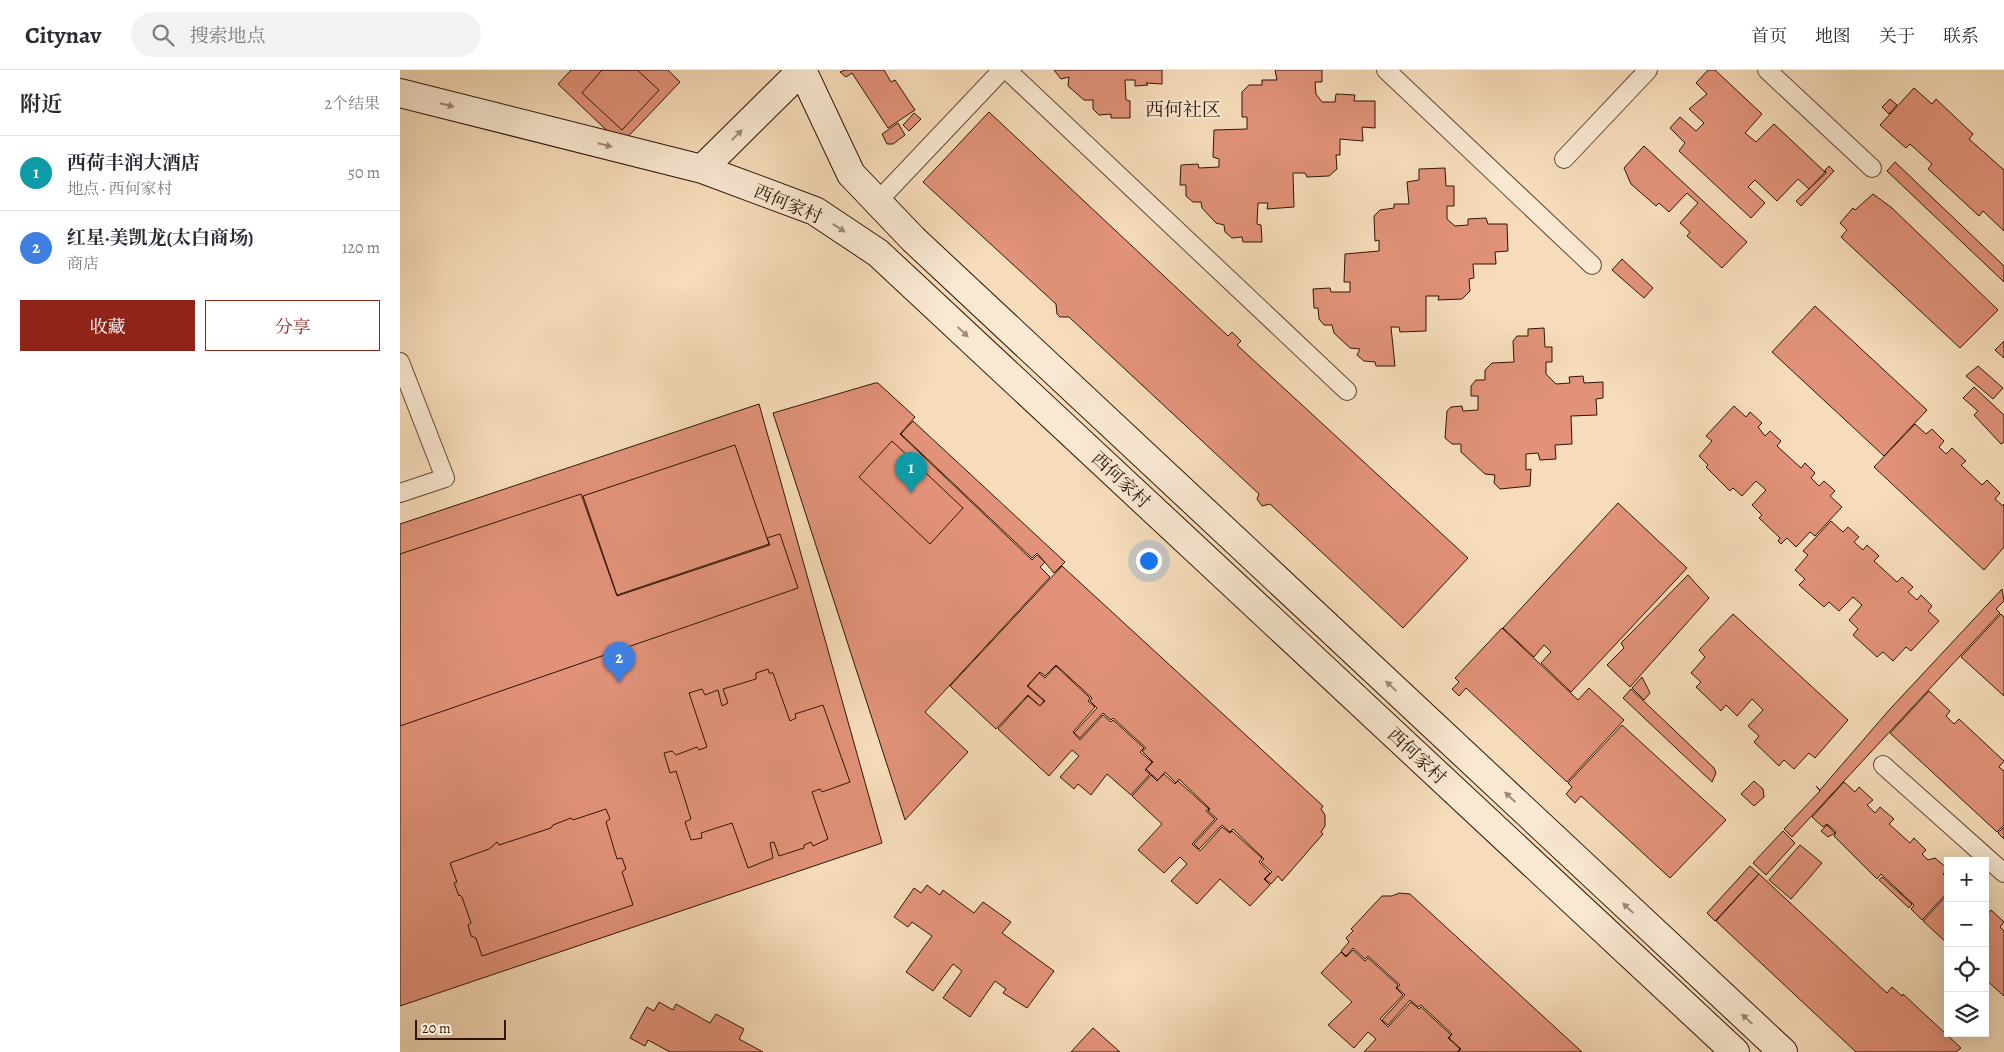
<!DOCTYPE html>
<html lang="zh">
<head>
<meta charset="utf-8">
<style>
	:root { --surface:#fff; --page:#f2f2f3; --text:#2b2b33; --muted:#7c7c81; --line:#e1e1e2; --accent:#8f2418 }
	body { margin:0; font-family:Alegreya,"Noto Serif SC",serif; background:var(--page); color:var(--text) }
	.controls { position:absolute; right:15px; bottom:15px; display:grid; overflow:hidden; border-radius:0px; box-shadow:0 5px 20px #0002 }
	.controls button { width:45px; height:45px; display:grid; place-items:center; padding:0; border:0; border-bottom:1px solid var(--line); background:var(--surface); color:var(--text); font:25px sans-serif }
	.scale { position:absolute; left:15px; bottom:12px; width:91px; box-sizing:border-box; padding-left:5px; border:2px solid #301504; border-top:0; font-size:14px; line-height:18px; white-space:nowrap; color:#301504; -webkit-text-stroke:4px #f9e8d2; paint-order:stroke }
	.you { position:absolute; left:748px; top:490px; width:18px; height:18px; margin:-12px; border:4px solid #fff; border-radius:50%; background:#1a73e8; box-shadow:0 0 0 8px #1a73e833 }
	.badge { display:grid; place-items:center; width:32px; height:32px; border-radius:50%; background:var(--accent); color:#fff; font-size:16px; font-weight:700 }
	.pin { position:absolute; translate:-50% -41px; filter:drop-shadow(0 1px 2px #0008) }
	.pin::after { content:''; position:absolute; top:26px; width:18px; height:15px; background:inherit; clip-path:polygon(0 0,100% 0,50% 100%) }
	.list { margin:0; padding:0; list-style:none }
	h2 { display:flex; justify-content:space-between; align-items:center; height:65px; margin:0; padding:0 20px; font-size:21px }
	h2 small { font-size:16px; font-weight:400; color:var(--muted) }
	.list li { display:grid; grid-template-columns:32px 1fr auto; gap:15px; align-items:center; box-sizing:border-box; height:75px; padding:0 20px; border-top:1px solid var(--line) }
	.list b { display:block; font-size:19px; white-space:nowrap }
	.list p { margin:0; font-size:16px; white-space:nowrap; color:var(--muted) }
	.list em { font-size:16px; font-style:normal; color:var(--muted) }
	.actions { display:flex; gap:10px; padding:15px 20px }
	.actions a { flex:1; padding:11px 0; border:1px solid var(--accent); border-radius:0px; text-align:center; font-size:18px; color:var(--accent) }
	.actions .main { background:var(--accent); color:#fff }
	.icon { flex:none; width:28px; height:28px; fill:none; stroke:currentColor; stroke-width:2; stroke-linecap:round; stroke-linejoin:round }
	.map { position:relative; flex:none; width:1604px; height:982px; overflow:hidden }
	header { display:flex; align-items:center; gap:30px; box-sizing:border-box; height:70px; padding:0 25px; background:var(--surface); border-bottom:1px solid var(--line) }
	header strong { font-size:24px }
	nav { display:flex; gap:28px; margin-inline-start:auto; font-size:18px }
	.search { width:350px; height:45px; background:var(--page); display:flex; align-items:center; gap:12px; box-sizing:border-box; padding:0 18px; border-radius:28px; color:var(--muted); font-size:19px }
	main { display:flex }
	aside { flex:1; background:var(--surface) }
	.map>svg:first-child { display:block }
	.building { fill:#e19278; stroke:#301504 }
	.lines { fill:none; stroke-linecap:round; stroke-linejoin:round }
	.lane-casing { stroke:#624732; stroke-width:20 }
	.secondary-casing { stroke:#301504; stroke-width:30 }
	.lane { stroke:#f9e8d2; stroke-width:18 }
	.secondary { stroke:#f9e8d2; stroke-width:28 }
	.oneway { fill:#9f8975 }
	.labels { text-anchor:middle; stroke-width:4.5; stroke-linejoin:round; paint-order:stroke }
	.street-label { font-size:18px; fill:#301504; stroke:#f9e8d2 }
	.neighbourhood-label { font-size:19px; fill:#301504; stroke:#f9e8d2 }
</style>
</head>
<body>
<header>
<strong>Citynav</strong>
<div class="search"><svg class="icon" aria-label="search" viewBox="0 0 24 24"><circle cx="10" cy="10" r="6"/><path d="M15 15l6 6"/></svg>搜索地点</div>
<nav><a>首页</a><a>地图</a><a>关于</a><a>联系</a></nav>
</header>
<main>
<aside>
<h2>附近<small>2个结果</small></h2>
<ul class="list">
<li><span class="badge" style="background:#0f9aa8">1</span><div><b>西荷丰润大酒店</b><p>地点 · 西何家村</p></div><em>50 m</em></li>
<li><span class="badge" style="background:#3f7fe0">2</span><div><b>红星·美凯龙(太白商场)</b><p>商店</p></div><em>120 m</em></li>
</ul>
<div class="actions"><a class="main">收藏</a><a>分享</a></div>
</aside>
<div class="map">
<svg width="1604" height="982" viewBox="0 0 1604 982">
	<rect width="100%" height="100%" fill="#f6dcba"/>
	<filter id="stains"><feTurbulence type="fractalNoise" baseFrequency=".004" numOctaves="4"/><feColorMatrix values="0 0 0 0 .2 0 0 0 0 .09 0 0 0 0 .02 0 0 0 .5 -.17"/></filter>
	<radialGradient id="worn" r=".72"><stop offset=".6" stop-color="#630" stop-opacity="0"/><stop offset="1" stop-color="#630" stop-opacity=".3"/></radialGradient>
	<path class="building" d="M171 0H268L280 12 221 74 158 14Z
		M202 0H237L259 20 222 60 182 23Z
		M445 0H484L491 12 495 10 515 40 488 58 452 3 446 7 440 2Z
		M654 0H762V14L746 13 748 15 735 16V10H725L726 30 730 31V48H711V44L699 45 693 39V30H684L668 16 669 7 661 9Z
		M875 0H922V12H915L916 24 922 32H935L936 24 955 25 954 31H975V58L962 57 963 71 940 69V85H936L937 99 929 106 907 107 905 103H893L894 137 867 139 868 133H858L857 154 861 155 862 172H843L842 167 832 168 825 162 824 155 816 153 802 138 801 132H793L786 126V115H780L781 95 798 94 799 98 819 97V89L813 87 814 60 847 59V47H842V22L849 15H862V10H877Z
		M1308 0H1315L1362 44 1345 63 1356 72 1374 54 1425 102 1409 119 1398 109 1377 131 1355 110 1348 117 1365 133 1351 148 1279 81 1285 73 1270 58 1280 47 1296 61 1304 53 1289 39 1307 24 1296 13Z
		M1514 18 1532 34 1536 29 1573 64 1569 69 1604 100V161L1583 141 1579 146 1528 99 1532 94 1510 74 1506 78 1480 55Z
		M1490 29 1497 35 1489 44 1482 37Z
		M589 42 828 266 832 262 841 271 837 275 1068 488 1003 558 870 434 862 436 857 429 859 424 669 247H660L657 244 656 234 523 112Z
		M514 43 521 49 509 61 503 55Z
		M498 53 505 65 493 74H487L482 64Z
		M1244 76 1347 172 1322 198 1287 166 1290 162 1280 153 1298 133 1287 123 1269 142 1259 133 1256 136 1231 114 1224 98Z
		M1495 92 1604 196V212L1487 101Z
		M1429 96 1434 101 1401 136 1396 131 1426 103 1425 100Z
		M1045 98 1046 116H1054V136H1047V149L1055 156 1068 155V149L1086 148 1088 154H1107L1108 181 1095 182 1096 194H1073L1074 208 1069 209 1070 221 1062 229 1038 230 1039 226H1026V261L1000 262 999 257H991L995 296H976L975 292 964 291 957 285 960 279 950 278 934 263 932 255H924L919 249 918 238H914L913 219 930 218 931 222H950V212H944L945 184 979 181V170L975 171 974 146 980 140 994 138V134H1009L1007 112 1019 110V99Z
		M1473 124 1492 138 1598 240 1560 278 1441 167 1447 160 1440 153 1453 138 1455 140Z
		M1222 189 1253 218 1244 228 1212 200Z
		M1415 236 1527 340 1484 386 1372 282Z
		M1144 258 1145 277H1152V292H1146V304L1156 314 1170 313 1169 307 1183 306 1184 313 1203 312V328L1196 329 1197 345 1171 346 1172 374 1155 375 1156 389 1140 390 1138 383 1126 384V400L1131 399 1130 416 1100 419 1094 413 1095 405 1085 404 1061 382V374H1052L1045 368 1047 341 1051 337 1062 336 1063 341 1078 340V326H1071V316L1076 310H1085V300L1092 293 1114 292 1113 271 1117 266H1128V259Z
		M1604 271V288L1595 280Z
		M1578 296 1603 318 1593 329 1566 306Z
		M475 313H478L515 347 500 364 632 490 637 485 645 492 640 497 650 507 525 642 568 682 505 750 373 343Z
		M1574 317 1604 345V372L1601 374 1574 345 1578 341 1563 328Z
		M359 334 482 773 0 936V454Z
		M1334 336 1346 347 1350 342 1362 353 1358 357 1365 366 1370 361 1381 371 1377 376 1401 398 1405 393 1415 403 1411 408 1419 416 1424 411 1435 421 1430 426 1442 437 1415 466 1410 462 1396 477 1387 468 1381 474 1378 471 1380 468 1359 448 1362 445 1352 435 1366 420 1356 411 1342 426 1333 418 1330 421 1306 397 1308 395 1299 386 1312 371 1306 366Z
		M513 351 665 492 654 503 637 483 632 488 501 364Z
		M1515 354 1526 364 1532 359 1544 371 1539 377 1546 384 1552 378 1566 391 1561 395 1582 415 1587 410 1600 423 1595 429 1603 436 1604 434V477L1584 500 1474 397Z
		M492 371 563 438 530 474 459 407Z
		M335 375 369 474 217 525 183 426Z
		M181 424 217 526 370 475 367 468 380 464 398 518 0 656V484Z
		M1218 433 1287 498 1171 622 1141 593 1151 582 1144 575 1134 587 1103 558Z
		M1431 451 1443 462 1448 457 1459 467 1454 472 1463 480 1467 475 1479 486 1474 491 1497 512 1502 507 1513 517 1508 522 1517 530 1521 525 1532 536 1528 541 1539 551 1511 581 1506 577 1493 591 1483 582 1477 587 1453 565 1458 559 1449 550 1462 535 1453 527 1439 541 1429 532 1424 537 1399 515 1405 509 1395 500 1408 485 1403 481Z
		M662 496 923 736 921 739 925 745V756L921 762 923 764 882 811 878 806 871 814 865 809 872 802 861 792 864 789 833 759 830 762 822 755 799 779 794 774 817 749 808 741 810 739 779 709 776 713 765 702 758 710 752 705 746 699 753 692 742 681 746 678 713 648 711 650 703 643 680 668 674 663 697 638 690 631 692 628 656 595 645 606 640 602 627 616 644 631 640 636 628 625 596 659 550 616Z
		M1288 505 1309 528 1230 617 1207 595 1224 578 1221 573Z
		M1602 519 1604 531 1596 539 1600 543 1392 767 1384 759 1420 721 1416 716 1420 720 1490 639Z
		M1333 544 1448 650 1415 688 1409 683 1394 699 1384 690 1379 696 1354 672 1359 666 1348 656 1363 640 1352 629 1337 646 1326 635 1321 641 1296 617 1301 612 1291 603 1305 587 1299 580Z
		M1601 544 1604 547V626L1561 587Z
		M1102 558 1178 630 1189 618 1224 650 1167 712 1066 618 1059 626 1052 619 1059 612 1055 608Z
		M656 596 690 628 688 631 695 637 673 662 680 670 703 645 711 652 713 650 744 678 740 682 752 692 745 700 750 704 731 725 707 704 691 725 678 714 674 719 660 707 679 686 672 680 649 706 598 659 628 626 640 636 645 631 628 616 639 603 645 608Z
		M368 599 369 603H373L390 651 396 648 395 644 423 635 450 712 422 722 420 719 412 722 428 769 413 776 411 772 404 775V778L379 786 374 772 370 773 373 788 348 798 332 753 301 763 302 768 291 770 285 752 291 749 276 701 270 703 264 683 272 681 276 685 297 677 299 680 307 677 289 623 302 619 305 625 318 620 322 636 328 633 323 619 356 609V603Z
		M1242 607 1250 623 1244 630 1232 618Z
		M1231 619 1314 698 1316 703 1312 712 1223 628Z
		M1529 621 1550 641 1546 646 1554 654 1559 649 1604 691 1599 697 1604 701V755L1597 762 1490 663Z
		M1222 655 1326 750 1270 808 1181 726 1175 733 1166 724 1172 717 1168 713Z
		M764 704 775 714 778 711 809 739 806 741 815 749 792 774 800 781 822 757 830 763 832 761 862 788 859 792 870 803 864 809 870 815 850 836 820 809 797 834 771 811 787 794 780 787 764 803 738 780 762 754 732 726 751 705 757 711Z
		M1354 711 1363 719 1364 727 1354 736 1341 724Z
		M1444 712 1455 722 1459 717 1473 730 1467 735 1475 743 1480 737 1494 749 1489 754 1500 764 1510 773 1514 768 1526 780 1522 784 1528 790 1535 788 1548 799 1543 804 1548 808V822L1522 850 1511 839 1514 835 1481 804 1477 809 1434 766 1436 762 1427 754 1423 757 1412 747Z
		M206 739 210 749 206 752 217 789 222 788 226 799 222 802 233 835 82 886 76 868 71 866 68 855 71 853 62 827 60 825 59 826 54 813 57 812 50 793 89 779 97 772 99 775 151 758 153 755 171 748 173 750Z
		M1427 755 1435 763 1428 767 1421 761Z
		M1604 757V769L1598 763Z
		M1383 761 1395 773 1366 805 1353 793Z
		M1400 775 1422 793 1391 829 1369 810Z
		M1350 796 1359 804 1315 851 1307 843Z
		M1359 804 1487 923 1492 917 1502 926 1503 924 1561 978 1556 982H1456L1316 851Z
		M1482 807 1512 834 1509 838 1479 810Z
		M527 815 540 825 543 820 574 843 583 832 611 852 602 863 654 901 627 938 603 923 606 919 595 911 570 947 543 928 562 901 553 894 533 921 506 902 532 866 512 852 508 857 494 847 514 818 521 823Z
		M999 823 1010 824 1182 982H1058L1061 979 1049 968 1052 964 1021 935 1018 937 1010 930 988 955 982 950 1005 925 997 918 1000 915 968 886 965 889 953 878 946 886 941 881 949 872 946 868 953 861 951 859 982 826H992Z
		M1548 824V874L1523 851Z
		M1591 840 1604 852 1600 857 1604 861V926L1585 909V843L1587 845Z
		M953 880 965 891 968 888 998 915 996 918 1003 925 980 949 988 957 1011 932 1019 939 1021 937 1051 965 1048 968 1060 979 1057 982H964L976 969 968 962 954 978 928 955 952 932 921 903 941 882 946 887Z
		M259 932 273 940 276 934 310 953 316 944 344 959 339 969 363 982H270L248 970 245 976 230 968 247 937 254 941Z
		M693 958 720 982H671Z"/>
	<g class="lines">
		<defs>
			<path id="lane" d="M607 0 947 321
				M986 0 1192 195
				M1367 0 1472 98
				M1164 89 1248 0
				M477 132 602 0
				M0 292 45 408 0 423
				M1483 695 1604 803"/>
			<path id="secondary" d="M0 23 302 99 415 141 478 183 1335 982
				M302 99 402 0 451 104 513 169 1383 982"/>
		</defs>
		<use href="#lane" class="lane-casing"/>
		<use href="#secondary" class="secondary-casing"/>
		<use href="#lane" class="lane"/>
		<use href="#secondary" class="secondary"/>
	</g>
	<defs><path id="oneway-solid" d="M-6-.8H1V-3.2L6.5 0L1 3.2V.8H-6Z" transform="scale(1.25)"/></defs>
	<g class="oneway">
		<use href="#oneway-solid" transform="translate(47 35) rotate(14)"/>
		<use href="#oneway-solid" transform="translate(337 65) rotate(-45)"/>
		<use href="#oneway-solid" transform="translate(205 75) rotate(14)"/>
		<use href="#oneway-solid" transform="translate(439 158) rotate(33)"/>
		<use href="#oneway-solid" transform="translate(563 262) rotate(43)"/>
		<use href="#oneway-solid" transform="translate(991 616) rotate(-137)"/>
		<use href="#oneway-solid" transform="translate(1110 727) rotate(-137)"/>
		<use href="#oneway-solid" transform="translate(1228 838) rotate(-137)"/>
		<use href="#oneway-solid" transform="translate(1347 949) rotate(-137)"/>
	</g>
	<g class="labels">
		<g class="street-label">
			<text transform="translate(388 134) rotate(23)" y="6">西何家村</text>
			<text transform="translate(721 410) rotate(43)" y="6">西何家村</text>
			<text transform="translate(1017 686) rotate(43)" y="6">西何家村</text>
		</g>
		<g class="neighbourhood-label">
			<text x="783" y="46">西何社区</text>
		</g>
	</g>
	<rect width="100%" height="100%" filter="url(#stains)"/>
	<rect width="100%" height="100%" fill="url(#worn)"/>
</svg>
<div class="controls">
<button>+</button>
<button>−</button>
<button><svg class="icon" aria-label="locate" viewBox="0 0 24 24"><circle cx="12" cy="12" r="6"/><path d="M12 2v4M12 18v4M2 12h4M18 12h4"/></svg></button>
<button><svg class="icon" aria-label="layers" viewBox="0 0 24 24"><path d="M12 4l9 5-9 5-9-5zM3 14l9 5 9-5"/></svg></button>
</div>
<div class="scale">20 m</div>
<div class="you"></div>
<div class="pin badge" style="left:511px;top:423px;background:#0f9aa8">1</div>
<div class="pin badge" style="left:219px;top:613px;background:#3f7fe0">2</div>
</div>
</main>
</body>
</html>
